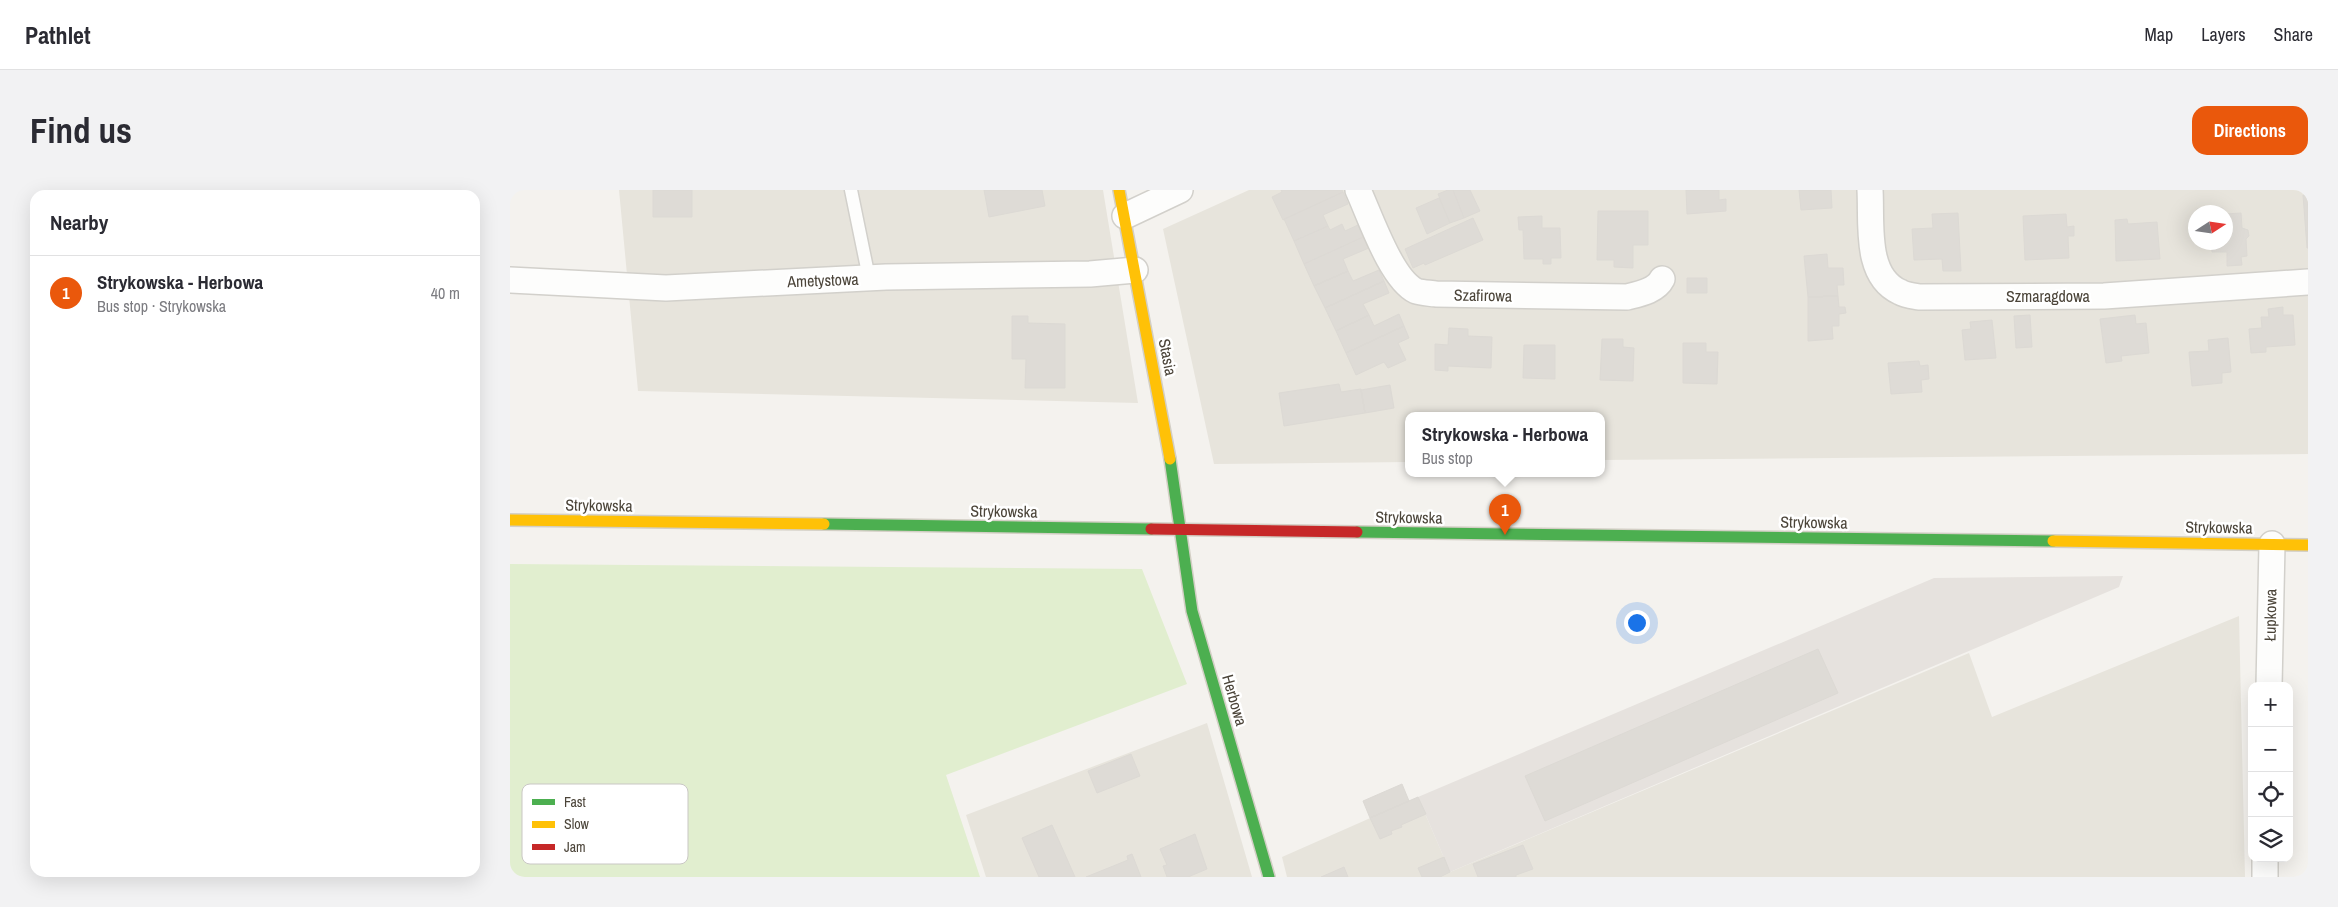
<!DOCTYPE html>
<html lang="en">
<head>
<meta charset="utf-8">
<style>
	:root { --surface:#fff; --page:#f2f2f3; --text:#2b2b33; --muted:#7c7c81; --line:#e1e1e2; --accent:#ea580c }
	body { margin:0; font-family:"Archivo Narrow",sans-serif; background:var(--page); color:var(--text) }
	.controls { position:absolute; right:15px; bottom:15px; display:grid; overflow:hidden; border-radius:10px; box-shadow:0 5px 20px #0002 }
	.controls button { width:45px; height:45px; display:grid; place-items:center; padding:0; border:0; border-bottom:1px solid var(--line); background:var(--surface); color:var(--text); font:25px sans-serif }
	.compass { position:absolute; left:1678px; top:15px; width:45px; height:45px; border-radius:50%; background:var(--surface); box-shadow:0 5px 20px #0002; rotate:78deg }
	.you { position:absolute; left:1126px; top:432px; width:18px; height:18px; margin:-12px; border:4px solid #fff; border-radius:50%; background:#1a73e8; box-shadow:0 0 0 8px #1a73e833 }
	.badge { display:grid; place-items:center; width:32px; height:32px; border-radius:50%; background:var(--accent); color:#fff; font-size:16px; font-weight:700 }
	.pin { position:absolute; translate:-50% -41px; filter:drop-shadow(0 1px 2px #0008) }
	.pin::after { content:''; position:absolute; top:26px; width:18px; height:15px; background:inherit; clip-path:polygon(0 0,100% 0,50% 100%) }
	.popup { position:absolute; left:895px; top:222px; width:200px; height:65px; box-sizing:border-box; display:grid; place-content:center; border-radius:10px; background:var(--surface); filter:drop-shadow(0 1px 4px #0005); font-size:16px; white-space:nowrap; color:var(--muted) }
	.popup b { font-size:19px; color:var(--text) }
	.popup::after { content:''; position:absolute; left:50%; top:100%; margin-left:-10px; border:10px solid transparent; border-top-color:var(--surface) }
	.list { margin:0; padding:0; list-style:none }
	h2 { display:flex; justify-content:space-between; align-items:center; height:65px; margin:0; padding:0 20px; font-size:21px }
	h2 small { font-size:16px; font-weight:400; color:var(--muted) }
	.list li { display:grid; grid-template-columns:32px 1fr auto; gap:15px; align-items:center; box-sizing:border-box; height:75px; padding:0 20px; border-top:1px solid var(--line) }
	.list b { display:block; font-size:19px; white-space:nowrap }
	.list p { margin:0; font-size:16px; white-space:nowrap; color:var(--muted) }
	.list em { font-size:16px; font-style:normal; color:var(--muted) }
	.icon { flex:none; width:28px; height:28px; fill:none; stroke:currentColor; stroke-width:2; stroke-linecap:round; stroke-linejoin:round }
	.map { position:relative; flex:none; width:1798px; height:687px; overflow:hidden; border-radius:15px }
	header { display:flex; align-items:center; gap:30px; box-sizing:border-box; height:70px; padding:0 25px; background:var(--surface); border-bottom:1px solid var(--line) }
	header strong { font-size:24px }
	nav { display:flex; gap:28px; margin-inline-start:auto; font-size:18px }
	.intro { display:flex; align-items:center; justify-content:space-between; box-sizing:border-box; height:120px; padding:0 30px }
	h1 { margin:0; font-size:35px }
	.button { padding:12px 22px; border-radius:15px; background:var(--accent); color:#fff; font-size:18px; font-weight:700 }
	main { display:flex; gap:30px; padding:0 30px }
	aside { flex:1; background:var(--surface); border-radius:15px; box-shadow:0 5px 20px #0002 }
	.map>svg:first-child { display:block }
	.residential { fill:#e7e4dc; fill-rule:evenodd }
	.industrial { fill:#e6e2de }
	.green { fill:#e1eecf }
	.building { fill:#dedbd6; stroke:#dcd9d4 }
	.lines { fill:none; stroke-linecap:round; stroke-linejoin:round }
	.lane-casing { stroke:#d2d0cb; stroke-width:15 }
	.street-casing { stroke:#d2d0cb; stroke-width:28 }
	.fast-casing { stroke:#d3cfc5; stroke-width:14 }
	.slow-casing { stroke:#d3cfc5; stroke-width:14 }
	.jam-casing { stroke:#d3cfc5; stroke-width:14 }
	.lane { stroke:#fdfdfc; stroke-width:12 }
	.street { stroke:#fdfdfc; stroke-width:25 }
	.fast { stroke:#4caf50; stroke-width:11 }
	.slow { stroke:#ffc107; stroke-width:11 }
	.jam { stroke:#c62828; stroke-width:11 }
	.labels { text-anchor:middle; stroke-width:5; stroke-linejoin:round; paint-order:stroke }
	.street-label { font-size:16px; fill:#4b4439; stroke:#fff }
	.key { fill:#fff; stroke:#c9c7c4; stroke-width:1 }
	.key-label { font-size:14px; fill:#4b4439 }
</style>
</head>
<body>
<header>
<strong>Pathlet</strong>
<nav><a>Map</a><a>Layers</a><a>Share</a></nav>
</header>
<div class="intro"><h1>Find us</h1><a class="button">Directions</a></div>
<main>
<aside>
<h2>Nearby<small></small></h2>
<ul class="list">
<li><span class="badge">1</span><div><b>Strykowska - Herbowa</b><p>Bus stop · Strykowska</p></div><em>40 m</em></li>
</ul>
</aside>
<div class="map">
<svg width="1798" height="687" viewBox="0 0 1798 687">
	<rect width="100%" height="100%" fill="#f4f2ee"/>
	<path class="residential" d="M109 0H593L628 213 128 201Z
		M739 0H1798V264L1091 270V226H899V272L704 274 653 39ZM1686 22H1716V52H1686Z
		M1729 426 1735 687H777L772 667 908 607 940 682 1459 463 1482 527Z
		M697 533 742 687H476L456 625Z"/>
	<path class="industrial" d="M1613 386 1609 397 940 682 908 607 1424 388Z"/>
	<path class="green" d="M0 374 632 379 677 494 436 585 470 687H0Z"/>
	<path class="building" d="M143 0H182V27H143Z
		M474 0H532L535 16 479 27Z
		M771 0H832L833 2 773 30 762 7 772 2Z
		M938 0H943L954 28 940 33 928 4Z
		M943 0H960L970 21 954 28Z
		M1176 0H1209V10L1216 9V21L1177 24Z
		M1289 0H1321L1322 18 1291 20Z
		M833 2 838 14 813 25 818 36 784 51 774 29Z
		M1793 5H1798V58H1797Z
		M929 8 940 33 917 44 906 18Z
		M1713 18V22H1687V19Z
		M1088 21H1138V55H1123V78L1104 77V70H1087Z
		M1448 23 1451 81H1433L1432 69 1404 70 1402 39 1423 38 1422 24Z
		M1731 23 1732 38 1738 40 1739 46 1736 49 1737 66 1731 67 1732 75 1717 76V62H1702L1701 52H1716V24Z
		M1556 24 1557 37 1564 36V46H1558L1559 68 1515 70 1513 26Z
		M1032 26V38H1050L1051 68H1041V74H1033V69H1014L1013 40H1009L1008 27Z
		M963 28 973 50 915 75 914 73 903 78 895 59Z
		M1617 29 1618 34 1647 32 1650 69 1606 71 1605 30Z
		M832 34 835 41 848 35 853 47 794 74 784 51 818 36 820 40Z
		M853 47 859 58 833 69 838 81 804 96 794 74Z
		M1317 64 1318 78H1333L1334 95H1327L1328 106 1298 107 1294 66Z
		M869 80 874 91 815 118 804 96 838 81 843 91Z
		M1177 88H1197V103H1177Z
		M874 91 879 103 853 114 859 125 826 141 815 118Z
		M1328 106 1329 117H1335L1336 123 1329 124V136H1322L1323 149 1298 151V107Z
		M1773 117V125H1783L1785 155 1756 157V162L1741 163 1739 139 1752 138 1751 127H1759L1758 119Z
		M889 124 894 136 836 163 826 141 859 125 864 136Z
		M1520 125 1522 157 1506 158 1504 126Z
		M1625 125 1626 134 1636 133 1639 163 1611 166 1612 171 1596 173 1590 129Z
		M502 126H518V133L555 134V198H515L516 169H502Z
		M1482 130 1486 168 1455 170 1452 140 1461 139 1460 132Z
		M894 136 899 148 888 153 896 170 878 178 874 172 846 185 836 163Z
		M939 138 958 139V146L982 147 981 178 938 176V181L925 180V154L938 155Z
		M1718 148 1721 182 1712 183V193L1682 196 1679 162 1699 161 1698 150Z
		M1092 149H1113V157L1124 158 1123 191 1090 190Z
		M1173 153H1196V162H1208L1207 194 1173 193Z
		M1014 155H1045V189L1013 188Z
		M1409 171 1410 176 1418 175 1419 189 1411 190 1412 202 1381 204 1378 173Z
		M829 194 831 202 851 199 855 223 774 236 769 203Z
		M880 195 884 218 855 223 851 200Z
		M1308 459 1328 503 1035 631 1015 586Z
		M621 564 630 586 587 603 578 581Z
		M892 594 899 611 860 628 853 611Z
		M908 607 916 624 891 635 892 637 881 641 882 644 870 649 860 628Z
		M542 635 565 687H529L512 648Z
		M685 644 697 679 678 687H657L653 676 657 675 650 659Z
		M1013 655 1023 679 1006 685V687H968L963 674Z
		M622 664 631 687H576L618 670 617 666Z
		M934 667 940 682 930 687H912L908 678Z
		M834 677 838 687H811Z"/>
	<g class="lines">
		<defs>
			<path id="lane" d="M341 0 359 88"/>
			<path id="street" d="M848 0C860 26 881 89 906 101 912 103 920 103 926 104L1117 107C1129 104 1146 101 1152 89
				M1360 0C1362 32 1354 86 1390 102 1395 105 1403 106 1409 107L1594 106 1798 92
				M615 26 670 0
				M0 90 156 98 376 87 580 84 625 80
				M1759 496 1762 354
				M1755 687V668"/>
			<path id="fast" d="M660 269 682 421 759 687
				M314 334 641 339
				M847 342 1543 351"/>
			<path id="slow" d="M609 0 660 269
				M0 330 314 334
				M1543 351 1798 355"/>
			<path id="jam" d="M641 339 847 342"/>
		</defs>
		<use href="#lane" class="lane-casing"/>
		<use href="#street" class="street-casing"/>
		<use href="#fast" class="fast-casing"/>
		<use href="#slow" class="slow-casing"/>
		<use href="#jam" class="jam-casing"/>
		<use href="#lane" class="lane"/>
		<use href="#street" class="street"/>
		<use href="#fast" class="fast"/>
		<use href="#slow" class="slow"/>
		<use href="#jam" class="jam"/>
	</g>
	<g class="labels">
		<g class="street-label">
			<text transform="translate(313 90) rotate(-2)" y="6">Ametystowa</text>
			<text transform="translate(973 105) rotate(1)" y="6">Szafirowa</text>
			<text x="1538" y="112">Szmaragdowa</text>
			<text transform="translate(658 167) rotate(79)" y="6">Stasia</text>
			<text transform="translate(89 315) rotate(1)" y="6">Strykowska</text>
			<text transform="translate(494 321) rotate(1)" y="6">Strykowska</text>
			<text transform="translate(899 327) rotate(1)" y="6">Strykowska</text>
			<text transform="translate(1304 332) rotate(1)" y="6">Strykowska</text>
			<text transform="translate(1709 337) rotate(1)" y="6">Strykowska</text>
			<text transform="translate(1760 425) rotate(-89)" y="6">Łupkowa</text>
			<text transform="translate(725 510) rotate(74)" y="6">Herbowa</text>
		</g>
	</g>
	<rect x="12" y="594" width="166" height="80" rx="8" class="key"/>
	<rect x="22" y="609" width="23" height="6" fill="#4caf50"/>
	<rect x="22" y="631" width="23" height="7" fill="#ffc107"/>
	<rect x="22" y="654" width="23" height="6" fill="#c62828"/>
	<g class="key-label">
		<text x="54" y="617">Fast</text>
		<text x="54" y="639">Slow</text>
		<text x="54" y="662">Jam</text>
	</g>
</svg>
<div class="controls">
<button>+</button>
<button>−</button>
<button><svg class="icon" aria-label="locate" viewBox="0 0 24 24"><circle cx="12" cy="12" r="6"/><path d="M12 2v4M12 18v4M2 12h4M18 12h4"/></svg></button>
<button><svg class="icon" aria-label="layers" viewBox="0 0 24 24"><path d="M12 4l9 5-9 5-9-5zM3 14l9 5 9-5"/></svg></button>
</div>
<svg class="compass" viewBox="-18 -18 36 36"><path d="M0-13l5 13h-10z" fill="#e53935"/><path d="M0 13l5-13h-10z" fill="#7c7c81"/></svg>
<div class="you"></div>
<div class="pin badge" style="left:995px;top:345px">1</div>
<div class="popup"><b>Strykowska - Herbowa</b>Bus stop</div>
</div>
</main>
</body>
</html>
